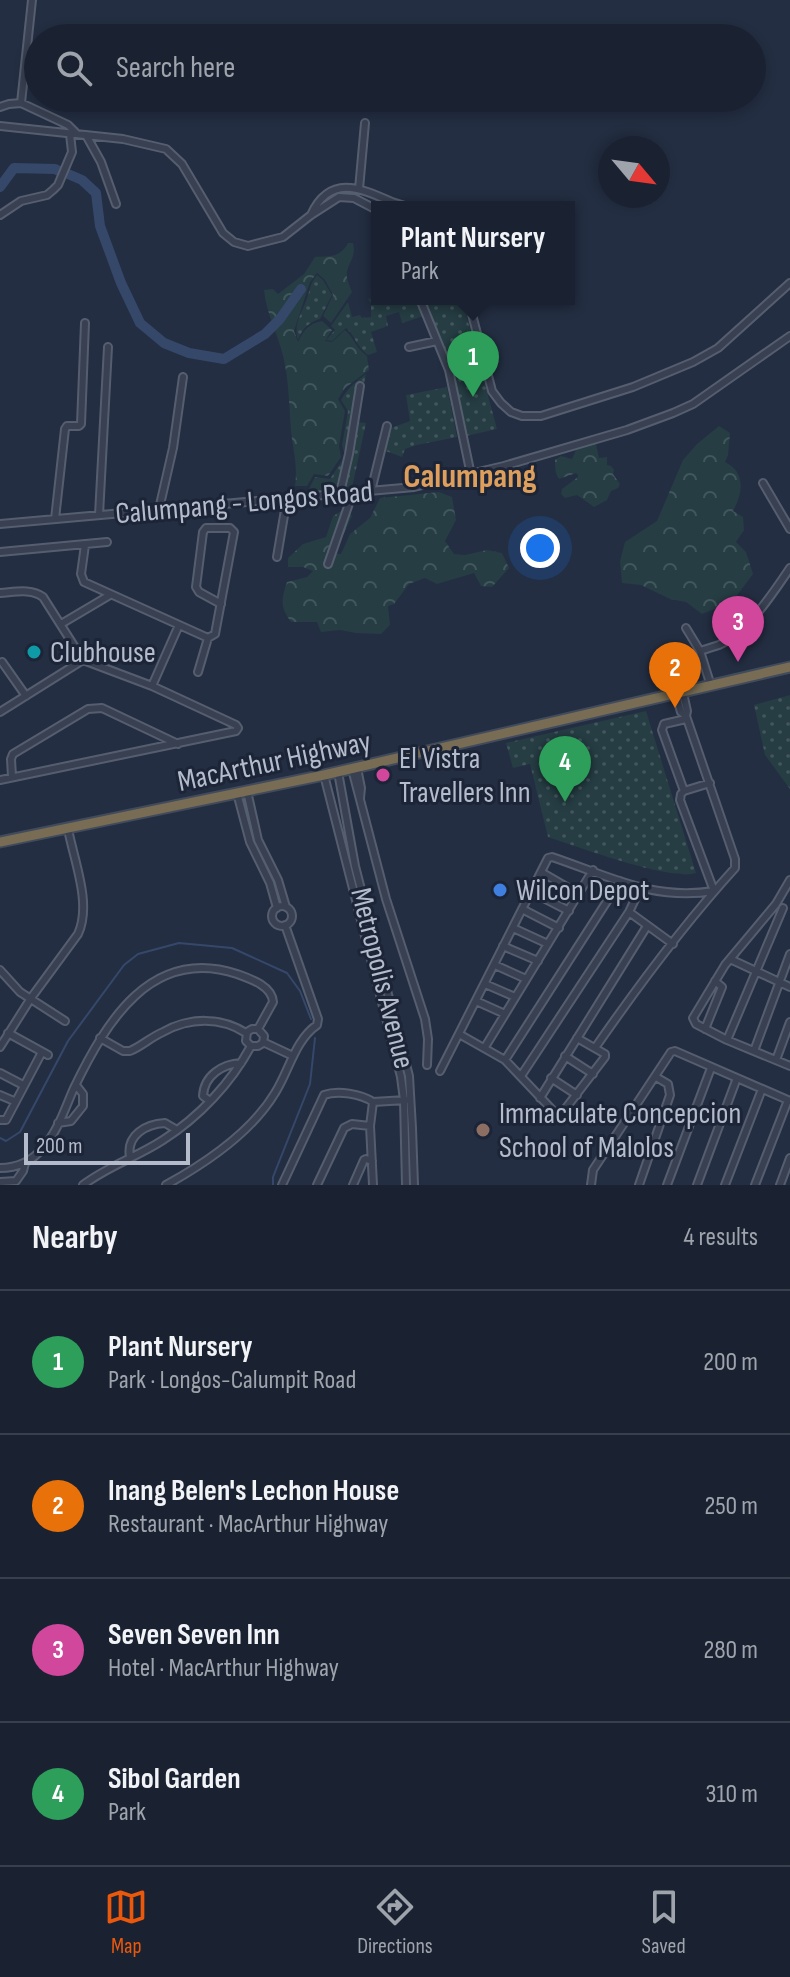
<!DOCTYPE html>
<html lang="en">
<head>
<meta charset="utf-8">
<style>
	:root { --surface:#1a2232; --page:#232a3a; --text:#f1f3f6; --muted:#9fa4ac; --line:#383f4d; --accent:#ea580c }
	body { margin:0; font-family:"Sofia Sans Condensed",sans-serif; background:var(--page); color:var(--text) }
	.compass { position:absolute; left:598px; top:136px; width:72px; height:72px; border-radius:50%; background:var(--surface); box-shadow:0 4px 12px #0003; rotate:119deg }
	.scale { position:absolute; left:24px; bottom:20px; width:166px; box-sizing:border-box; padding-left:8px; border:4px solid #b4bccc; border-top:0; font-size:22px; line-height:28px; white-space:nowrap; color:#b4bccc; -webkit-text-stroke:6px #1c2537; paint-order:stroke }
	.you { position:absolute; left:540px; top:548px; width:28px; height:28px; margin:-20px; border:6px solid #fff; border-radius:50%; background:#1a73e8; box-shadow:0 0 0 12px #1a73e833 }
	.badge { display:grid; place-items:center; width:52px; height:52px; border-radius:50%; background:var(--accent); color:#fff; font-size:26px; font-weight:700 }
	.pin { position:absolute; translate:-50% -66px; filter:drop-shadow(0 2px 4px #0008) }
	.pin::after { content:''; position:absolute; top:42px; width:28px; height:24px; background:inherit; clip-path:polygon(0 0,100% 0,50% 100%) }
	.popup { position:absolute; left:371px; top:201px; width:204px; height:104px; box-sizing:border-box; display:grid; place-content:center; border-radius:0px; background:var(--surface); filter:drop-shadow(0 2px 6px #0005); font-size:26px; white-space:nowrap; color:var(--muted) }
	.popup b { font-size:30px; color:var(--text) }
	.popup::after { content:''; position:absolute; left:50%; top:100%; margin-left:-16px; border:16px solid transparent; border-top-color:var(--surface) }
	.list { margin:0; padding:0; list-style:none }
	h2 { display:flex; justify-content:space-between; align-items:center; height:104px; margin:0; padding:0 32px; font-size:34px }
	h2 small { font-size:26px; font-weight:400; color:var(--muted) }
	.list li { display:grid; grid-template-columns:52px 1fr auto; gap:24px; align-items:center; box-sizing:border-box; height:144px; padding:0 32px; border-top:2px solid var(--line) }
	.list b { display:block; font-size:30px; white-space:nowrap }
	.list p { margin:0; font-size:26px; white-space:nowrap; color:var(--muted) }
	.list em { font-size:26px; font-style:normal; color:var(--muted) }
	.icon { flex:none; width:44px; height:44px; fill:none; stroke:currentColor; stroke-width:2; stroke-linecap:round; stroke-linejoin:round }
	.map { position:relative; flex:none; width:790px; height:1185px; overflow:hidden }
	.search { position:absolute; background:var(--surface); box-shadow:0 4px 12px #0003; left:24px; right:24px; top:24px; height:88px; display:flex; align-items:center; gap:20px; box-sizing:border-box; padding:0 28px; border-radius:44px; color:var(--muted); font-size:30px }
	.sheet { height:680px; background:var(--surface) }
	nav { display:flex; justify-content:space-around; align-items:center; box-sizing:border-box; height:112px; border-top:2px solid var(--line); background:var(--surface); font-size:22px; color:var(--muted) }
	nav a { display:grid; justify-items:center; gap:4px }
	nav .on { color:var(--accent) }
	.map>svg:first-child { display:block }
	.grass { fill:url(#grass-dots) }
	.forest { fill:url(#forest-crowns) }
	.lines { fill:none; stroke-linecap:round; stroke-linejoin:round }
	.stream { stroke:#36486a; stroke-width:2 }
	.river { stroke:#36486a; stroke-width:10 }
	.minor-casing { stroke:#555e6f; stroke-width:10 }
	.highway-casing { stroke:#424b5c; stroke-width:13 }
	.minor { stroke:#384051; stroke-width:6 }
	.highway { stroke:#786d54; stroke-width:9 }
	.culture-dot { fill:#0f9aa8; stroke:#1c2537; stroke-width:3 }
	.hotel-dot { fill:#d1479c; stroke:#1c2537; stroke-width:3 }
	.shop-dot { fill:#3f7fe0; stroke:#1c2537; stroke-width:3 }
	.education-dot { fill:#8d6e63; stroke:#1c2537; stroke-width:3 }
	.labels { text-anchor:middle; stroke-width:6; stroke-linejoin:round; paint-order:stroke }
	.street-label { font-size:30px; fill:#b4bccc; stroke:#1c2537 }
	.poi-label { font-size:30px; fill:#b4bccc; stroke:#1c2537; text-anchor:start }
	.quarter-label { font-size:34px; font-weight:bold; fill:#de9f5d; stroke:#1c2537 }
</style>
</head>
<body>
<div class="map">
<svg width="790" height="1185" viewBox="0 0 790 1185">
	<defs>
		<pattern id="grass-dots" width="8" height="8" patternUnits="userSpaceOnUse" patternTransform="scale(2)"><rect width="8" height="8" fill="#253d43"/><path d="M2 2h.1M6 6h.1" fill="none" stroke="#42575d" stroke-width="1.8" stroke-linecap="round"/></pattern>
		<pattern id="forest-crowns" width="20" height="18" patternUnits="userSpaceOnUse" patternTransform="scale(2)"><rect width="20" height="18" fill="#253d43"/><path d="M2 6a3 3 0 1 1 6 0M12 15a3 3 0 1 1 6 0" fill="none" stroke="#42575d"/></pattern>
	</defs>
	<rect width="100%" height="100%" fill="#232e42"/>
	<path class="grass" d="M317 275 323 280 332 295 320 319C309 322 302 329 298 340 293 326 301 314 306 301 310 291 310 283 317 275Z
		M377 298V299H417L424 316 402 323 399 312 386 316 388 326 371 332 377 352 368 355C355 345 357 338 346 328L332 341 326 340 335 330 331 326 348 302 352 317 360 315 362 318 371 317V303L368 299Z
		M424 299H462L497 429 466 436 451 365Z
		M366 374 356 422 366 423 352 488 307 493 315 477 330 479 345 456 342 445 348 411 341 400C347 389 356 381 366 374Z
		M447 387 457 437 417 445 405 449 402 457 383 450 388 429 410 421 406 395Z
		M790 695V789L765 755 754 705Z
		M646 711 696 873C669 881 579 847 548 837L530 764 513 768 506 743Z"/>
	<path class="forest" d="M348 243H353C357 260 345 264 347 278 347 279 351 290 352 292L331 323 323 316 333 295 325 280 317 273 310 282 294 331 298 342C304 330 308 324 322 321L332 330 325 341 332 342 345 330C355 339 355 347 367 356L369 370 345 388 338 399 345 411 339 446 341 457 328 476 314 474 307 486H295C298 467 293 450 291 431 289 406 289 380 283 356 278 334 266 313 264 290L273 289 278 294 304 274 315 257C330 256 340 258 348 243Z
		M719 426 730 433 728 455 725 462C746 472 743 493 733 511L743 517 744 530 736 542 746 552 753 574 732 602 702 614 686 602 670 599 641 585 622 583 620 561 625 542 657 521 683 460 697 444Z
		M593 444H596L599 458 607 457V465L611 466 614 470 613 474 620 484 618 488 611 491 607 500 594 507 577 495 565 498 561 494 562 489 578 477V475L576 473 559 479C555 473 555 468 555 460L561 456 572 459 576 450Z
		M439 492 452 497 456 520 445 541 454 554 465 555 487 550 502 553 509 568 492 587 481 586 474 573 437 584 425 578 409 584 394 604 388 606 390 625 381 634 356 633 340 630 321 632 317 622H291C280 607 281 600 287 582L307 577 313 571 303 567H288V558L303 544 326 537 333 516 346 508 352 516 334 554H341L350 534 370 518 380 498Z"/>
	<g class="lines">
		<path class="stream" d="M0 1138 6 1141 20 1132 68 1041 124 965 138 954 179 943 232 948 287 973 300 991 311 1019
			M273 1185V1177L310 1084 315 1038"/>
		<path class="river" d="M68 174 82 180 96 193 100 226 121 283 140 323 164 343 189 353 224 359 265 334 280 319 301 289
			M0 187 14 168 55 169 59 171"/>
		<defs>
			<path id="minor" d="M21 103 32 0
				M0 107 9 104 21 103 68 125 77 134
				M0 126 123 139 166 149 182 164 223 233 234 242 248 246 283 237 311 215 339 197 354 198 377 210
				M86 135 101 162 116 204
				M359 189 365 123
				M385 207 392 202 408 207
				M0 215 21 201 47 195 53 190 58 185 72 152 70 134
				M311 215C330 174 360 188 392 202
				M420 299 449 370 471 475
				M468 299 492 391 501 403 511 412 522 416H541L633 387 693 362 718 348 790 283
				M409 347 437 341
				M763 483 790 529
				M371 491 387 426
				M340 493 349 454 360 386
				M159 509 173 448 183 377
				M99 515 108 347
				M55 519 65 429 67 426H79L81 424 85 323
				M0 524 414 487 504 466 627 430 673 413 693 404 790 336
				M85 545 81 574 84 582 208 638 215 634 234 532 230 528H206L203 532 196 587 199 592 221 604
				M0 552 107 542
				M277 557 287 498
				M328 564 353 492
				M0 593C15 592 31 588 43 597L83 660
				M61 624 110 595
				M686 628 700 651 711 686
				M700 651C706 649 713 647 719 645 748 632 773 593 790 568
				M2 662 26 696
				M198 672 208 638
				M152 686 179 625
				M683 693 687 711 686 716
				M0 712 83 660 152 686 236 725 238 728 236 731 0 780
				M686 719 664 724 662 730 684 791 681 794 680 800 714 891
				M357 768 361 788 360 798
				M352 769 386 899 425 1019 428 1039 427 1065
				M338 772 355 866 409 1076 412 1128 414 1185
				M324 775 401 1077 404 1100 406 1185
				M12 777 11 759 13 754 88 709 102 708 178 744
				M247 791 258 840 278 880 286 907
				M684 791 710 783
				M237 793 250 842 270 883 277 908
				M541 872 579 894
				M790 880 776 904 725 965 693 1018 696 1024 727 1040 790 1066
				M530 891 569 911
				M272 916a10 10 0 1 1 20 0a10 10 0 1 1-20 0Z
				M522 909 559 928
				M629 912 673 944
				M513 928 548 944
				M503 946 538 961
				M730 959 790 987
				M495 965 526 979
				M0 970 20 992 65 1021
				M485 984 515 997
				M476 1001 505 1014
				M705 1029 722 987 715 981
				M8 1033 48 1055
				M459 1034 505 1060 559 1117 605 1057V1054L577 1038
				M100 1038 123 1051H130C142 1046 151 1037 163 1032 190 1017 221 1017 246 1033
				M727 1040 783 908
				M263 1042 293 1056
				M0 1047 31 998 78 934C92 904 74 861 68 829
				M485 1047 593 870
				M595 1048C638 986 684 924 735 868V859L686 716 681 712 676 695
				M754 1051 790 954
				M565 1056 593 1074
				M505 1060 620 881
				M776 1060 790 1022
				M440 1071 548 858 552 857C609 876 652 901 714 891
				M0 1073 23 1085
				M521 1076 629 912 640 889
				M551 1078 577 1095
				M0 1095 14 1101
				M540 1098 647 926
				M210 1101 203 1096C204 1075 223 1064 241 1063
				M373 1102 406 1100
				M0 1120H6L42 1052
				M58 1123 71 1121 83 1106V1094L76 1085
				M130 1157C126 1135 146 1124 165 1123L177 1130
				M0 1168C17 1168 32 1161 43 1148 58 1131 65 1108 74 1088 106 1022 151 946 237 974 251 979 272 986 273 1002L258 1029H252L247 1032 246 1041 251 1046H258L263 1043 264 1036 258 1029
				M0 1182 16 1181 23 1171 25 1163
				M83 1185C108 1166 137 1157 163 1140 199 1117 231 1083 251 1046
				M166 1185C206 1163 251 1133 275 1093 289 1071 295 1040 317 1025L318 1019 285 925
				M282 1185 324 1095C338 1090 361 1094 373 1102
				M317 1185 344 1128 352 1124 370 1126
				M353 1185 364 1160 366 1159 372 1161
				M373 1185 370 1126 373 1102
				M591 1185 593 1170 671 1052 675 1051 790 1101
				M639 1185 670 1095 668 1084 656 1077
				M667 1185 711 1068
				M697 1185 737 1078
				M725 1185 762 1089
				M755 1185 788 1100
				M780 1185 790 1158"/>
			<path id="highway" d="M0 842 324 775 790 667"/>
		</defs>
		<use href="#minor" class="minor-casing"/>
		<use href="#highway" class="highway-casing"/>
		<use href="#minor" class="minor"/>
		<use href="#highway" class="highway"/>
	</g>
	<circle class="culture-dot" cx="34" cy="652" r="8"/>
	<circle class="hotel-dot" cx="383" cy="775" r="8"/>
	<circle class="shop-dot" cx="500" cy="890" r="8"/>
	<circle class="education-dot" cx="483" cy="1130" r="8"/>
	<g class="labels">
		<g class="street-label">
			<text transform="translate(244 502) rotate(-5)" y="10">Calumpang - Longos Road</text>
			<text transform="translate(274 761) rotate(-12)" y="10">MacArthur Highway</text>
			<text transform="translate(383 978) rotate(76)" y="10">Metropolis Avenue</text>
		</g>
		<g class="poi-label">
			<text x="50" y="662">Clubhouse</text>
			<text x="399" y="768">El Vistra<tspan x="399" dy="34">Travellers Inn</tspan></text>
			<text x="516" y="900">Wilcon Depot</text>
			<text x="499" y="1123">Immaculate Concepcion<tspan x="499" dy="34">School of Malolos</tspan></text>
		</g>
		<g class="quarter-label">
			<text x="470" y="487">Calumpang</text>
		</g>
	</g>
</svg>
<svg class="compass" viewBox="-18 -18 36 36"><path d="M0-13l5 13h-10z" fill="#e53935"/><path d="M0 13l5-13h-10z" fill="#9fa4ac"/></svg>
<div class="scale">200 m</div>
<div class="you"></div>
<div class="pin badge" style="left:473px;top:397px;background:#2e9e5b">1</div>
<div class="popup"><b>Plant Nursery</b>Park</div>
<div class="pin badge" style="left:675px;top:708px;background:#e8710a">2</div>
<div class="pin badge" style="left:738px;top:662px;background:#d1479c">3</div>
<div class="pin badge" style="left:565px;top:802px;background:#2e9e5b">4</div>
<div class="search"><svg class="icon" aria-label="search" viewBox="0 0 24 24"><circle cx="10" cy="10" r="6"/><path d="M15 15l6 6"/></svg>Search here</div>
</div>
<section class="sheet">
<h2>Nearby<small>4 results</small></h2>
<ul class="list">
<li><span class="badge" style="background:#2e9e5b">1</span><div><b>Plant Nursery</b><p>Park · Longos-Calumpit Road</p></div><em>200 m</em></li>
<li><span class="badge" style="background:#e8710a">2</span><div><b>Inang Belen's Lechon House</b><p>Restaurant · MacArthur Highway</p></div><em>250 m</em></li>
<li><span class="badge" style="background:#d1479c">3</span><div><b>Seven Seven Inn</b><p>Hotel · MacArthur Highway</p></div><em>280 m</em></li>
<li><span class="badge" style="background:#2e9e5b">4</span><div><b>Sibol Garden</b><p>Park</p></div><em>310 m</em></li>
</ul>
</section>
<nav>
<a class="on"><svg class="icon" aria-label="map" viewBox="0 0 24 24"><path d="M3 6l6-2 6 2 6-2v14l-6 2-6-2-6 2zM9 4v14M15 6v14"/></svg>Map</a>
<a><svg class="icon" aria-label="directions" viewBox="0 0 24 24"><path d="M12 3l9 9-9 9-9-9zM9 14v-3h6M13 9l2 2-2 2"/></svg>Directions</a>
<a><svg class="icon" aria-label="saved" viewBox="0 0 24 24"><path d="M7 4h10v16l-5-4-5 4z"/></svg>Saved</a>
</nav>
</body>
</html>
